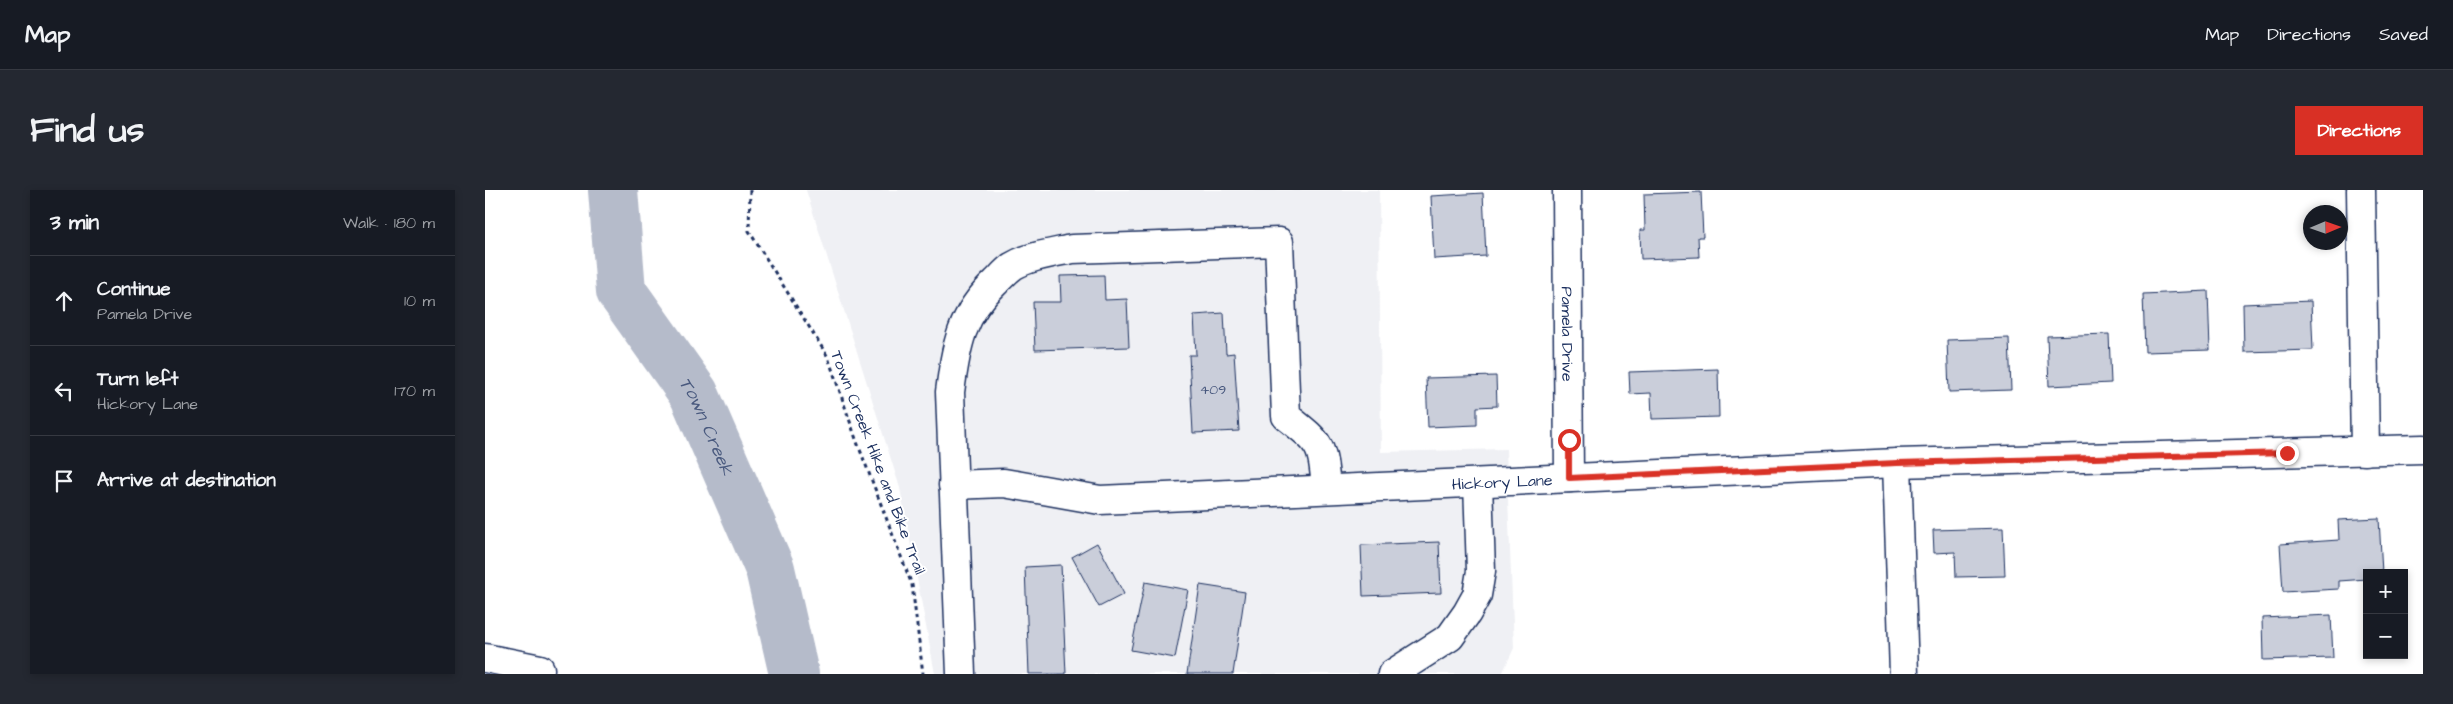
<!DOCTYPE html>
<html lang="en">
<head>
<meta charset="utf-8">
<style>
	:root { --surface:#171b24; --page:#242831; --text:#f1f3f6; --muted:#9ea1a6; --line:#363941; --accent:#d93025 }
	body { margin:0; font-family:"Architects Daughter",sans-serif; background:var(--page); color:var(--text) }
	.controls { position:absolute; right:15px; bottom:15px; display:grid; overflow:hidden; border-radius:0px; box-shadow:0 2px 8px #0003 }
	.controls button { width:45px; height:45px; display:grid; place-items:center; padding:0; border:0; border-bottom:1px solid var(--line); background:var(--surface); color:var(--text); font:25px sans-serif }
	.compass { position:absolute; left:1818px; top:15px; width:45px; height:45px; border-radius:50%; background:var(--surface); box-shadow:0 2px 8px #0003; rotate:88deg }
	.stop { position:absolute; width:15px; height:15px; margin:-11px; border:4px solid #d93025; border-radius:50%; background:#fff }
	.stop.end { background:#d93025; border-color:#fff; box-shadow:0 1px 5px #0008 }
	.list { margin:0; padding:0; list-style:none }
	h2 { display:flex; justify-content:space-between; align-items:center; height:65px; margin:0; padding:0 20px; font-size:21px }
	h2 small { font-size:16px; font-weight:400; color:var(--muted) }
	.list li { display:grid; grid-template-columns:32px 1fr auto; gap:15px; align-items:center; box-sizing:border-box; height:90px; padding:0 20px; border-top:1px solid var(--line) }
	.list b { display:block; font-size:19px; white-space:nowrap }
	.list p { margin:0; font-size:16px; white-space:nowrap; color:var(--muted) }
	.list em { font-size:16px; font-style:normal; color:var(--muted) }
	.icon { flex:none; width:28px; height:28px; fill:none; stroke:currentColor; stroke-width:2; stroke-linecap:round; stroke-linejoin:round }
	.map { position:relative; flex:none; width:1938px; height:484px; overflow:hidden; border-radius:0px }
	header { display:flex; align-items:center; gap:30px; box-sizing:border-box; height:70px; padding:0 25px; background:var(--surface); border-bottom:1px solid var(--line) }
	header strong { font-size:24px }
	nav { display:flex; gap:28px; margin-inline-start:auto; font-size:18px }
	.intro { display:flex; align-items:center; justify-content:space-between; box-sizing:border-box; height:120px; padding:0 30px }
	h1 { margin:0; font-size:35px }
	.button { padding:12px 22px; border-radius:0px; background:var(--accent); color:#fff; font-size:18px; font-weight:700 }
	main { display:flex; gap:30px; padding:0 30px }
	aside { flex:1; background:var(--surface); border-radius:0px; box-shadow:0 2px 8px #0003 }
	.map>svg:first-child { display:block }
	.built { fill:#eff0f4 }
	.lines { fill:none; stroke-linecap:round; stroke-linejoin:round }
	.river { stroke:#b5bbca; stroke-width:50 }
	.building { fill:#caceda; stroke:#1b2f5e }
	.minor-casing { stroke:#1b2f5e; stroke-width:31 }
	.path { stroke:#1b2f5e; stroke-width:3; stroke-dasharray:4 4; stroke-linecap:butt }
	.minor { stroke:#fff; stroke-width:28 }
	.route { stroke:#d93025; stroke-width:6 }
	.labels { text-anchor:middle; stroke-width:4; stroke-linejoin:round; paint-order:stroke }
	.number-label { font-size:14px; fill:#47577d }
	.street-label { font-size:16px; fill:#1b2f5e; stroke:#fff }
	.water-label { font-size:18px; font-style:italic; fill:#49597e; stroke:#fff }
</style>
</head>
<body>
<header>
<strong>Map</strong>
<nav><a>Map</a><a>Directions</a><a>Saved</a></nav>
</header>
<div class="intro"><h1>Find us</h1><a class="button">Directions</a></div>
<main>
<aside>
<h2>3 min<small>Walk · 180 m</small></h2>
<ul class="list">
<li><svg class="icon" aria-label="ahead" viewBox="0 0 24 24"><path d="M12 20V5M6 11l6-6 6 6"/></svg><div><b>Continue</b><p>Pamela Drive</p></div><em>10 m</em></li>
<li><svg class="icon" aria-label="left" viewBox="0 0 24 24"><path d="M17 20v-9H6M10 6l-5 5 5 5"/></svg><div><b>Turn left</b><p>Hickory Lane</p></div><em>170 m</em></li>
<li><svg class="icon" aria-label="arrive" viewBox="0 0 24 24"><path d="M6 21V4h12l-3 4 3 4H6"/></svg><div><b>Arrive at destination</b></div></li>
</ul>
</aside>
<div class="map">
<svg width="1938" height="484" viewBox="0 0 1938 484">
	<rect width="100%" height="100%" fill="#fff"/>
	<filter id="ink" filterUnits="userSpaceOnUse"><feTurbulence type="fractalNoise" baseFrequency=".02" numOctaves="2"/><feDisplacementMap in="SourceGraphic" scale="10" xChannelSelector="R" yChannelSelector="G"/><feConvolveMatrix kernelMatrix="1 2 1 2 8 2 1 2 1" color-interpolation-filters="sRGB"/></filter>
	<g filter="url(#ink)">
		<path class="built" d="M321 0H894L896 262 1021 259 1029 458 1017 484H450L415 298Z"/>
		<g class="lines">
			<path class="river" id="s1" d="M128 0 136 101 209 204 285 379 309 484"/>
		</g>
		<path class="building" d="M1216 2 1218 47H1213L1214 67 1156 69 1155 40H1160L1159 4Z
			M998 3 1001 66 949 69 946 6Z
			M619 85 620 110 642 109 644 157 550 160 548 112H576L575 86Z
			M1723 101 1725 160 1660 162 1658 104Z
			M1826 111 1828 160 1759 162 1758 114Z
			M739 123 741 164 749 163 754 241 708 243 704 165H711L709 125Z
			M1624 144 1626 193 1564 196 1562 146Z
			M1524 148 1526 200 1464 202 1462 150Z
			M1233 179 1234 227 1167 229 1166 203 1145 204 1144 182Z
			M1011 186 1012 216 992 217V235L943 237 941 188Z
			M1894 328 1897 383H1882V389L1854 391V399L1798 402 1795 354 1854 350 1853 330Z
			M1518 338 1520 386 1471 387 1470 362 1449 363 1448 340Z
			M954 352 956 403 878 406 876 355Z
			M612 353 639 404 614 417 587 367Z
			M576 375 581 484H544L540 377Z
			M660 392 703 400 690 468 646 460Z
			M715 395 760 402 748 484H702Z
			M1846 425 1848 468 1778 470 1777 428Z"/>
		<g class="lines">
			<defs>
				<g id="minor">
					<path id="s2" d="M1082 0 1084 288"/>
					<path d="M1876 0 1880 261"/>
					<path d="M1412 273 1419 484"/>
					<path id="s3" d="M468 295 519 293 615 310 1412 273 1938 259"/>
					<path d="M0 468 55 479"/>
					<path d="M476 484 465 202C471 156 476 124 511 92 516 87 522 80 528 76 545 66 568 63 587 59L794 52 801 226C836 254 837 253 841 298"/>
					<path d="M907 484 965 447 982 423 992 405 996 381 993 293"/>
				</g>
			</defs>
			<use href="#minor" class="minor-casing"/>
			<path class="path" d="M265 0 264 41 343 167 372 252 427 395 438 484"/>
			<use href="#minor" class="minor"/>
		</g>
	</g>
	<g class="lines" filter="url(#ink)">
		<path class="route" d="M1084 250V288L1412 273 1802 263"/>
	</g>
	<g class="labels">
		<g class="number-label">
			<text x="728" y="204">409</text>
		</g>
		<g class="street-label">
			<text dy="6" stroke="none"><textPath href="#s2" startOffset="144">Pamela Drive</textPath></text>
			<text transform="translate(394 272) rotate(69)" y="6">Town Creek Hike and Bike Trail</text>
			<text dy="6" stroke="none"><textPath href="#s3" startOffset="551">Hickory Lane</textPath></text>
		</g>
		<g class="water-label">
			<text dy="6" stroke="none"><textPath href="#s1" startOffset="262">Town Creek</textPath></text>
		</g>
	</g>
</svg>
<div class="controls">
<button>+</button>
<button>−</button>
</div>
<svg class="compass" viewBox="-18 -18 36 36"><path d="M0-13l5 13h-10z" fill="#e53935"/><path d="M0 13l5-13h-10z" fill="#9ea1a6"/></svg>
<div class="stop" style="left:1084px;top:250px"></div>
<div class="stop end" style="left:1802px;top:263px"></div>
</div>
</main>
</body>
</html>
